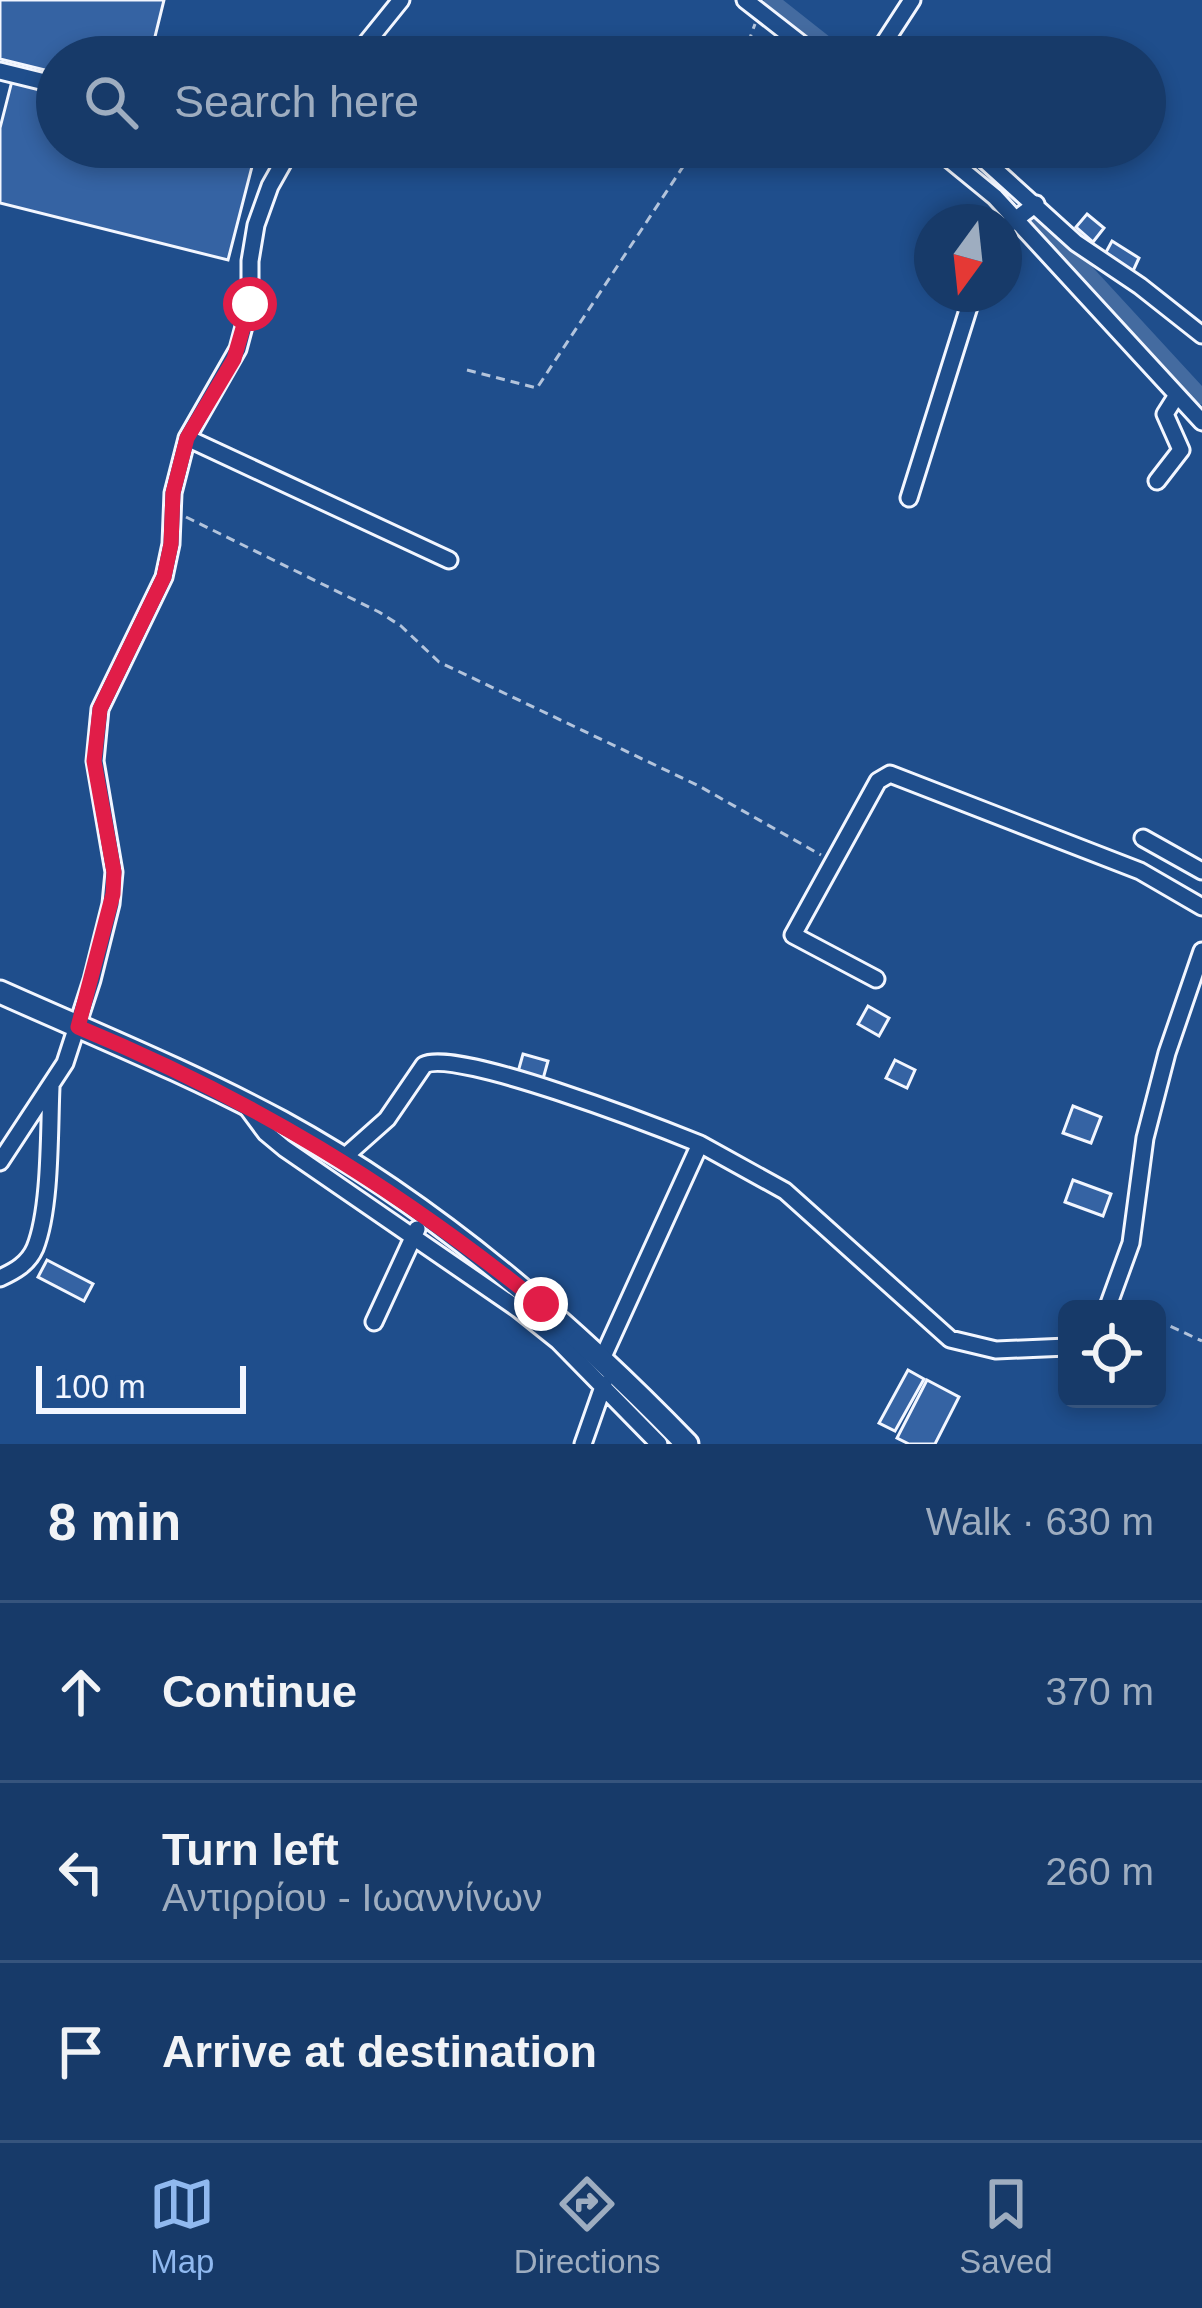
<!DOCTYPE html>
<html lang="en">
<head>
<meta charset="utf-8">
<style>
	:root { --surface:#173a69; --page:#244571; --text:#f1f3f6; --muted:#9eadc0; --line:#36547d; --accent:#90b9f0 }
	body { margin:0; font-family:Arial,sans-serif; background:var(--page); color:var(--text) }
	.controls { position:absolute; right:36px; bottom:36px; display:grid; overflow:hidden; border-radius:18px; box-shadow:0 6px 18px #0003 }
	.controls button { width:108px; height:108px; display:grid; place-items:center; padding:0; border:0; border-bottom:3px solid var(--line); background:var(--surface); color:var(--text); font:60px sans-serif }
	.compass { position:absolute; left:914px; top:204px; width:108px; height:108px; border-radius:50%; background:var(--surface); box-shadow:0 6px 18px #0003; rotate:195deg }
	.scale { position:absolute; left:36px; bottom:30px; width:210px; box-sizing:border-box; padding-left:12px; border:6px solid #f2f6ff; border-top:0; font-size:33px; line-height:42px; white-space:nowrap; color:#f2f6ff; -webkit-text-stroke:9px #1f4e8c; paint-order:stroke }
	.stop { position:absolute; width:36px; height:36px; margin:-27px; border:9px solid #e11d48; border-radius:50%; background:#fff }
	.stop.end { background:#e11d48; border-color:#fff; box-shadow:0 3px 12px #0008 }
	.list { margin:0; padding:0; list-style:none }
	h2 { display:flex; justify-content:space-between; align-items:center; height:156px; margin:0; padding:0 48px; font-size:51px }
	h2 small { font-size:39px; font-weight:400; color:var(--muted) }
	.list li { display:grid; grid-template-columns:78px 1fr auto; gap:36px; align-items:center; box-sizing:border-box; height:180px; padding:0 48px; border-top:3px solid var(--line) }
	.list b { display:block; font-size:45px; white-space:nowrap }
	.list p { margin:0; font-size:39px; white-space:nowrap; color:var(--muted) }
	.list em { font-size:39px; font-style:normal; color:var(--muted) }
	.icon { flex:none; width:66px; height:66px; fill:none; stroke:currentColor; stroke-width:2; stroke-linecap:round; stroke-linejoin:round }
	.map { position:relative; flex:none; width:1202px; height:1444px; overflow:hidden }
	.search { position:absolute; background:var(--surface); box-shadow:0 6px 18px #0003; left:36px; right:36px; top:36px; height:132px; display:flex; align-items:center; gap:30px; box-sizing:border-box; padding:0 42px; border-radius:66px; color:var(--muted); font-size:45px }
	.sheet { height:696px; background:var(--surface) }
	nav { display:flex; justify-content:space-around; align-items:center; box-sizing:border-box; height:168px; border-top:3px solid var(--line); background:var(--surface); font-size:33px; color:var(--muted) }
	nav a { display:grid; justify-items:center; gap:6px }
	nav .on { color:var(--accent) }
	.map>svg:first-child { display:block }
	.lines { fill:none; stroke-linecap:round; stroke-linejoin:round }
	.canal { stroke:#446ba0; stroke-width:15 }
	.building { fill:#3563a3; stroke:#f2f6ff; stroke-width:3 }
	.minor-casing { stroke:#f2f6ff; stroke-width:21 }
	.major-casing { stroke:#f2f6ff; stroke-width:27 }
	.path { stroke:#b3c4dc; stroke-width:3; stroke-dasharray:9 6; stroke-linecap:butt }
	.minor { stroke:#1f4e8c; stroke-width:15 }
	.major { stroke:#1f4e8c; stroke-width:21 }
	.route { stroke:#e11d48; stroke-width:15 }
</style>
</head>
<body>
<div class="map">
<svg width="1202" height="1444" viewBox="0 0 1202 1444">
	<rect width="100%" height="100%" fill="#1f4e8c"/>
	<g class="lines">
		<path class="canal" d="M771 0 843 57
			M1038 219 1202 397"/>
	</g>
	<path class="building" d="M0 0H164L150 57H57V73L0 59Z
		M13 77 57 88V147H257L228 260 0 203V128Z
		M1087 214 1104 228 1093 242 1076 227Z
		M1112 241 1139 258 1133 271 1105 254Z
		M868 1006 889 1018 879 1036 858 1024Z
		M523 1054 548 1061 543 1079 518 1072Z
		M895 1060 915 1070 907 1088 886 1078Z
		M1073 1106 1101 1117 1091 1143 1063 1133Z
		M1073 1180 1111 1194 1103 1216 1065 1202Z
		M47 1260 93 1284 84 1301 38 1277Z
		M908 1370 924 1379 895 1431 879 1423Z
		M927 1380 959 1397 935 1444H909L897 1438Z"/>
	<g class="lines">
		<defs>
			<path id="minor" d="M745 0 818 57
				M355 57 401 0
				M875 57 912 0
				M0 71 57 85
				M934 147 995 197 1202 422
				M970 147 1076 243 1140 286 1202 335
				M1004 228 1036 204
				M187 438 449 560
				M1157 481 1181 450 1165 414 1177 395
				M909 498 973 294
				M1143 838 1202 871
				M876 979 793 935 878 781 890 774 1140 871 1202 907
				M246 1106 266 1133 284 1148 518 1309 558 1341 659 1444
				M342 1159 387 1119 424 1065C456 1048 658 1127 700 1144
				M0 1162 65 1063 92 980 111 904 114 872 95 761 100 709 164 577 171 544 173 493 187 438 238 349 250 304V261L256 225 270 186 292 147
				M0 1278C15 1271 28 1264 35 1248 51 1208 49 1131 51 1087
				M1107 1309 1131 1243 1145 1138 1167 1053 1202 951
				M374 1322 417 1229
				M602 1359 700 1144 785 1191 950 1339 996 1350 1067 1347
				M583 1444 604 1384"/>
			<path id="major" d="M0 992C94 1034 190 1073 281 1122 431 1204 569 1322 687 1444"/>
		</defs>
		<use href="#minor" class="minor-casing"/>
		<use href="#major" class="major-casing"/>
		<path class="path" d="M743 57 755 24
			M467 370 537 388 696 147
			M186 517 379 612 401 626 439 662 699 786 821 855
			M1123 1304 1135 1309
			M1157 1320 1202 1341"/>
		<use href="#minor" class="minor"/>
		<use href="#major" class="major"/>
	</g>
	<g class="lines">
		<path class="route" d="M250 304 234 359 187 438 173 493 171 544 164 577 100 709 94 761 114 872 113 894 78 1027C254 1100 392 1185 541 1304"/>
	</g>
</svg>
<div class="controls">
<button><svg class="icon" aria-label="locate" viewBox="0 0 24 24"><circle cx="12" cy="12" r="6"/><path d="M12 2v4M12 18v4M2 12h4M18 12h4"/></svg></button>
</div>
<svg class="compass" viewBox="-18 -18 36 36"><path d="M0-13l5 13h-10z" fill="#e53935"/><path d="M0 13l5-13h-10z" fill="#9eadc0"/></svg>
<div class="scale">100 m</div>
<div class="stop" style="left:250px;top:304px"></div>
<div class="stop end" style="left:541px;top:1304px"></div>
<div class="search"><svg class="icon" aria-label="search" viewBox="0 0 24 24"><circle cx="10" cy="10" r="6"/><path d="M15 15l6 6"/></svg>Search here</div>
</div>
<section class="sheet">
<h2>8 min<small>Walk · 630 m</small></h2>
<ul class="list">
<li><svg class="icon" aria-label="ahead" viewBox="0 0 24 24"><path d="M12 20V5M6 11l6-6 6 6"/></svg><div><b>Continue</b></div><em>370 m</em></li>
<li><svg class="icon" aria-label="left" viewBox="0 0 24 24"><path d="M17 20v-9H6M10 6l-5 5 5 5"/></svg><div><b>Turn left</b><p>Αντιρρίου - Ιωαννίνων</p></div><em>260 m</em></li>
<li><svg class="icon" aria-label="arrive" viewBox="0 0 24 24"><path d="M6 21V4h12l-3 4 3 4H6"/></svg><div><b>Arrive at destination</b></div></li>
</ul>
</section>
<nav>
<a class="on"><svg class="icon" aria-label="map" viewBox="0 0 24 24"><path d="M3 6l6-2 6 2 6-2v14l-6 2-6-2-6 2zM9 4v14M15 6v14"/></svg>Map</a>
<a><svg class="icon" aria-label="directions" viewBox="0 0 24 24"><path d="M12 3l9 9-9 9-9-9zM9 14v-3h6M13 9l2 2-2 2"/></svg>Directions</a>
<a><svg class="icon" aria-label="saved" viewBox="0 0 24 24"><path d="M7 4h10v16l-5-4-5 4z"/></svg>Saved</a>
</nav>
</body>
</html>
